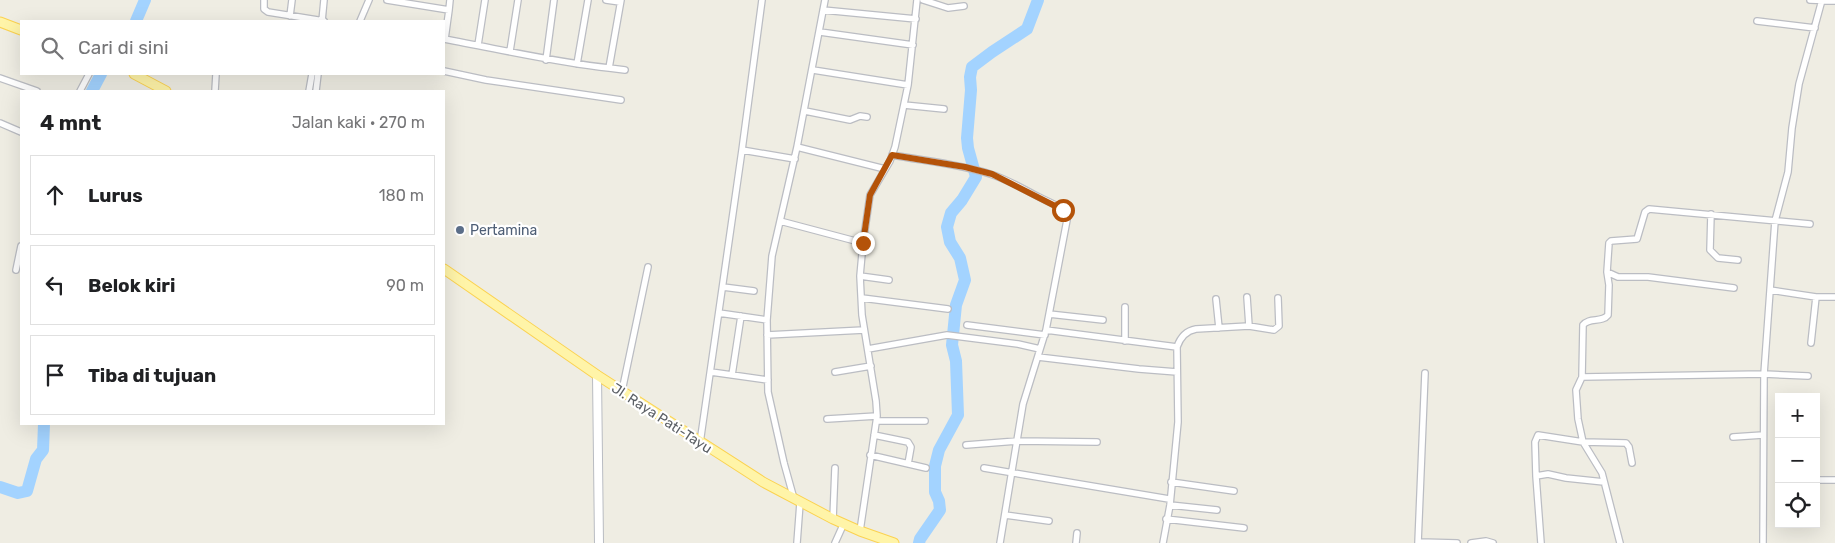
<!DOCTYPE html>
<html lang="id">
<head>
<meta charset="utf-8">
<style>
	:root { --surface:#fff; --page:#f2f2f2; --text:#202124; --muted:#757577; --line:#e0e0e0 }
	body { margin:0; font-family:Rubik,sans-serif; background:var(--page); color:var(--text) }
	.controls { position:absolute; right:15px; bottom:15px; display:grid; overflow:hidden; border-radius:0px; box-shadow:0 5px 20px #0002 }
	.controls button { width:45px; height:45px; display:grid; place-items:center; padding:0; border:0; border-bottom:1px solid var(--line); background:var(--surface); color:var(--text); font:25px sans-serif }
	.stop { position:absolute; width:15px; height:15px; margin:-11px; border:4px solid #b45309; border-radius:50%; background:#fff }
	.stop.end { background:#b45309; border-color:#fff; box-shadow:0 1px 5px #0008 }
	.list { margin:0; padding:0; list-style:none }
	h2 { display:flex; justify-content:space-between; align-items:center; height:65px; margin:0; padding:0 20px; font-size:21px }
	h2 small { font-size:16px; font-weight:400; color:var(--muted) }
	.list li { display:grid; grid-template-columns:32px 1fr auto; gap:15px; align-items:center; box-sizing:border-box; height:80px; margin:0 10px 10px; padding:0 10px; border:1px solid var(--line); border-radius:0px }
	.list b { display:block; font-size:19px; white-space:nowrap }
	.list em { font-size:16px; font-style:normal; color:var(--muted) }
	.icon { flex:none; width:28px; height:28px; fill:none; stroke:currentColor; stroke-width:2; stroke-linecap:round; stroke-linejoin:round }
	.map { position:relative; flex:none; width:1835px; height:543px; overflow:hidden }
	.search { position:absolute; background:var(--surface); box-shadow:0 5px 20px #0002; left:20px; top:20px; width:425px; height:55px; display:flex; align-items:center; gap:12px; box-sizing:border-box; padding:0 18px; border-radius:0px; color:var(--muted); font-size:19px }
	.panel { position:absolute; background:var(--surface); box-shadow:0 5px 20px #0002; left:20px; top:90px; width:425px; height:335px; border-radius:0px }
	.map>svg:first-child { display:block }
	.lines { fill:none; stroke-linecap:round; stroke-linejoin:round }
	.river { stroke:#a3d3ff; stroke-width:12 }
	.street-casing { stroke:#bbbdc3; stroke-width:8 }
	.secondary-casing { stroke:#b9bcc2; stroke-width:10 }
	.primary-casing { stroke:#fbd250; stroke-width:11 }
	.street { stroke:#fff; stroke-width:5.5 }
	.secondary { stroke:#fff; stroke-width:8 }
	.primary { stroke:#fff4a8; stroke-width:9 }
	.route { stroke:#b45309; stroke-width:6 }
	.service-dot { fill:#5c6f8a; stroke:#fff; stroke-width:2 }
	.labels { text-anchor:middle; stroke-width:4.5; stroke-linejoin:round; paint-order:stroke }
	.service-label { font-size:14px; fill:#4e5e75; stroke:#fff; text-anchor:start }
	.street-label { font-size:14px; fill:#5b5f65; stroke:#fff }
</style>
</head>
<body>
<div class="map">
<svg width="1835" height="543" viewBox="0 0 1835 543">
	<rect width="100%" height="100%" fill="#efede3"/>
	<g class="lines">
		<path class="river" d="M136 21 145 0
			M92 91 101 74
			M0 487 18 493 27 491 36 459 43 450 44 424
			M919 543 920 539 940 510 939 501 935 492V466L939 450 958 415 956 361 952 345 956 305 965 280 960 258 950 242 947 227 951 213 962 200 976 177 968 148 967 138 971 90 970 77 972 67 992 52 1027 29 1038 0"/>
		<defs>
			<path id="street" d="M264 0V9L268 12 324 21
				M387 0 449 10 450 0
				M606 0 620 2
				M923 0 948 8 964 6
				M1810 0 1835 1
				M823 10 916 19
				M290 16 292 0
				M322 21 324 0
				M360 21 369 0
				M1757 21 1815 28
				M820 32 913 45
				M444 39C499 49 553 62 609 68L621 0
				M445 39 449 10
				M478 45 485 0
				M510 51 518 0
				M546 60 554 0
				M577 64 588 0
				M609 68 625 70
				M813 70 908 85
				M444 71 486 80 621 100
				M0 78 37 91
				M80 91 89 74
				M215 91 216 74
				M309 91 312 74
				M316 91 318 74
				M904 105 944 109
				M805 111 850 120 860 116 867 117
				M0 123 21 132
				M797 147 885 169
				M742 150 795 159
				M892 155C925 161 959 164 990 174 1007 179 1023 189 1039 197 1050 203 1064 206 1067 220L1046 330 1023 404 1000 543
				M1711 214 1710 250 1718 258 1738 260
				M780 221 863 243
				M16 270 21 246
				M1607 272 1609 243 1611 241 1637 239 1645 212 1649 209 1810 224
				M860 276 889 280
				M723 287 754 291
				M1770 290 1816 297H1835
				M1247 297 1249 326
				M862 298 948 309
				M1216 299 1219 328
				M1125 307V341
				M719 313 767 320
				M1049 314 1103 320
				M967 325 1045 335
				M1046 330 1177 347
				M767 335 864 330
				M1811 343 1816 297
				M868 349 947 335 1018 344 1040 349
				M1038 357 1139 369 1177 372
				M711 372 768 380
				M835 372 871 366
				M732 375 741 316
				M1582 377 1764 374 1808 376
				M622 391 648 267
				M827 419 877 416
				M877 421H925
				M874 435 908 442 911 447 908 464
				M1733 437 1763 435
				M700 443 742 150 762 0
				M966 445 1017 441 1097 442
				M870 455 926 468
				M984 468 1169 499
				M1536 476 1535 442 1538 435 1583 442 1626 443 1629 447 1632 463
				M1818 480H1835
				M1171 482 1234 491
				M794 499 784 463 768 392 767 320 772 256 797 147 825 0
				M1170 505 1217 510
				M1005 515 1049 521
				M833 519 835 468
				M1166 519 1244 528
				M860 531 877 416 876 401 862 315 860 276 863 243 870 195 890 161 895 147 908 85 917 0
				M1419 542 1457 543
				M797 543 800 503
				M835 543 844 523
				M1076 543 1077 533
				M1163 543 1170 505 1178 422 1177 347C1180 338 1185 331 1196 329L1249 326 1274 330 1279 326 1278 298
				M1418 543 1425 373
				M1471 543 1486 541 1493 543
				M1541 543 1536 476 1548 474 1566 478 1604 482
				M1620 543 1602 473 1583 442 1578 419 1576 390 1582 377 1583 325C1589 317 1602 323 1608 315L1609 285 1607 272 1618 277H1648L1734 288
				M1763 543 1764 374 1775 221 1788 172 1792 128 1799 84 1822 0"/>
			<path id="secondary" d="M597 375 599 543"/>
			<path id="primary" d="M0 22 21 30
				M134 74 166 91
				M444 269 597 375 763 482 833 519 860 531 894 543"/>
		</defs>
		<use href="#street" class="street-casing"/>
		<use href="#secondary" class="secondary-casing"/>
		<use href="#primary" class="primary-casing"/>
		<use href="#street" class="street"/>
		<use href="#secondary" class="secondary"/>
		<use href="#primary" class="primary"/>
	</g>
	<g class="lines">
		<path class="route" d="M863 243 870 195 892 155 965 167 992 174 1063 210"/>
	</g>
	<circle class="service-dot" cx="460" cy="230" r="5"/>
	<g class="labels">
		<g class="service-label">
			<text x="470" y="235">Pertamina</text>
		</g>
		<g class="street-label">
			<text transform="translate(662 418) rotate(33)" y="5">Jl. Raya Pati-Tayu</text>
		</g>
	</g>
</svg>
<div class="controls">
<button>+</button>
<button>−</button>
<button><svg class="icon" aria-label="locate" viewBox="0 0 24 24"><circle cx="12" cy="12" r="6"/><path d="M12 2v4M12 18v4M2 12h4M18 12h4"/></svg></button>
</div>
<div class="stop" style="left:1063px;top:210px"></div>
<div class="stop end" style="left:863px;top:243px"></div>
<div class="search"><svg class="icon" aria-label="search" viewBox="0 0 24 24"><circle cx="10" cy="10" r="6"/><path d="M15 15l6 6"/></svg>Cari di sini</div>
<section class="panel">
<h2>4 mnt<small>Jalan kaki · 270 m</small></h2>
<ul class="list">
<li><svg class="icon" aria-label="ahead" viewBox="0 0 24 24"><path d="M12 20V5M6 11l6-6 6 6"/></svg><div><b>Lurus</b></div><em>180 m</em></li>
<li><svg class="icon" aria-label="left" viewBox="0 0 24 24"><path d="M17 20v-9H6M10 6l-5 5 5 5"/></svg><div><b>Belok kiri</b></div><em>90 m</em></li>
<li><svg class="icon" aria-label="arrive" viewBox="0 0 24 24"><path d="M6 21V4h12l-3 4 3 4H6"/></svg><div><b>Tiba di tujuan</b></div></li>
</ul>
</section>
</div>
</body>
</html>
